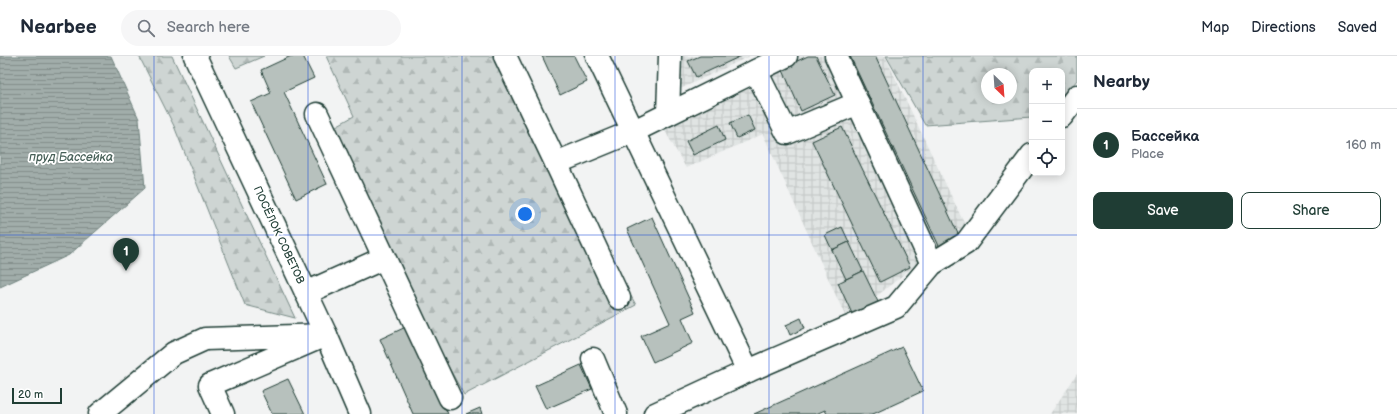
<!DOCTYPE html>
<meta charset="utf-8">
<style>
:root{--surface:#fff;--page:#f6f6f7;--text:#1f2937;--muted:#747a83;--line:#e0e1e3;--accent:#1f3d34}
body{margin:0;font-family:"Balsamiq Sans",sans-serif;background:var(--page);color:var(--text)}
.controls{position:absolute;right:12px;top:12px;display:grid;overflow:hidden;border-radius:8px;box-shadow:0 2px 10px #0003}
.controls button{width:36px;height:36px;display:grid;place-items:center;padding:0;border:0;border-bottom:1px solid var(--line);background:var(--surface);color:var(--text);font:20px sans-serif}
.compass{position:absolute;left:981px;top:12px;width:36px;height:36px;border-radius:50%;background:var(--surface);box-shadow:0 2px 10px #0003;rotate:155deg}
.scale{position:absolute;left:12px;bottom:10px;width:50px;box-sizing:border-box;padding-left:4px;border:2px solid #1f3d34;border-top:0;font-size:11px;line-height:14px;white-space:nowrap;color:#1f3d34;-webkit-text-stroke:3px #fff;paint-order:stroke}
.you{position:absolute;left:525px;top:158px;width:14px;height:14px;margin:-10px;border:3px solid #fff;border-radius:50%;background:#1a73e8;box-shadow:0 0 0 6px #1a73e833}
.badge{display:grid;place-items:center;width:26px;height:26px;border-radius:50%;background:var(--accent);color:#fff;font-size:13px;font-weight:700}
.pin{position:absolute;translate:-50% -33px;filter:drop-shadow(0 1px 2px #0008)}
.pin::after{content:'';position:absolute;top:21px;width:14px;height:12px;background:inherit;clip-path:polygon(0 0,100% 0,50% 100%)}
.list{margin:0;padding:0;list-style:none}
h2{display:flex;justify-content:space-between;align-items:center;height:52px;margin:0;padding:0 16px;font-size:17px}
h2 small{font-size:13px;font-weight:400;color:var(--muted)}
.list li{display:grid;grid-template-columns:26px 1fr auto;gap:12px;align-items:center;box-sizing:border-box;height:72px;padding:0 16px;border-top:1px solid var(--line)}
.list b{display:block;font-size:15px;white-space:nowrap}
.list p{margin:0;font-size:13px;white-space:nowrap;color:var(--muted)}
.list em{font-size:13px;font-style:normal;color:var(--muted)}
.actions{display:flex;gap:8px;padding:12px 16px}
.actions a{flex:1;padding:9px 0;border:1px solid var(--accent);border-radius:8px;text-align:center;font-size:14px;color:var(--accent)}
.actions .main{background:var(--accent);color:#fff}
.icon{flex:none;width:22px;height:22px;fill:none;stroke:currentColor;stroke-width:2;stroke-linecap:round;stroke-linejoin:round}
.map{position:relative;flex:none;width:1077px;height:358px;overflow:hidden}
header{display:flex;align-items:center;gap:24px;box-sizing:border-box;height:56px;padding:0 20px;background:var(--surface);border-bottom:1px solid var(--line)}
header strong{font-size:19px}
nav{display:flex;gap:22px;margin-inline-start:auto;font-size:14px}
.search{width:280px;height:36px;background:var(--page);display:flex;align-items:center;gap:10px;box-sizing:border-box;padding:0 14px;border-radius:22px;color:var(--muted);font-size:15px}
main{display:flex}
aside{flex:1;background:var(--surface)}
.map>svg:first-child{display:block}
</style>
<header>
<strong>Nearbee</strong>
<div class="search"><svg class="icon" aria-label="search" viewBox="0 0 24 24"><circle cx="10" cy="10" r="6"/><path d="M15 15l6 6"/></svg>Search here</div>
<nav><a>Map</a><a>Directions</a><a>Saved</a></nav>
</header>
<main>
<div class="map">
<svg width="1077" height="358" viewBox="0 0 1077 358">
<defs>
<pattern id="industrial-grid" width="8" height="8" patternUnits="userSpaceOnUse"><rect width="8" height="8" fill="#e0e4e3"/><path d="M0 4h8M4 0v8" fill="none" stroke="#c0c4c3"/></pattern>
<pattern id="forest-firs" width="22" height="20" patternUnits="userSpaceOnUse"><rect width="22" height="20" fill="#ced5d3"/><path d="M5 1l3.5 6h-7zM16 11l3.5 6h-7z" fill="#b0b8b6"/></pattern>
<pattern id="water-rules" width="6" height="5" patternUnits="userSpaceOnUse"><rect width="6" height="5" fill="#a1adaa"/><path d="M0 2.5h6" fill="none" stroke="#838e8b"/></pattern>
</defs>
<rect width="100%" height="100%" fill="#f2f3f3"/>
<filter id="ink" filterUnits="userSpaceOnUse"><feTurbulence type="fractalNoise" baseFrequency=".025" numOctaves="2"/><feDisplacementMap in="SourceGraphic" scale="8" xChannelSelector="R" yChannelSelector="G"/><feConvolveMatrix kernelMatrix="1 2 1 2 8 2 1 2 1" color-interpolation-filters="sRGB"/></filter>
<g filter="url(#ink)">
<g fill="url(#industrial-grid)">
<path d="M662 0H750L678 34Z"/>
<path d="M768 0H885L965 169 847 264 763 78 686 112 652 52Z"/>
<path d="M1077 318V358H1050Z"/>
</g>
<g fill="url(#forest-firs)" stroke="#768984" fill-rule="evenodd">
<path d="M139 0H172L295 262 245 249 174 70Z"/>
<path d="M229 0H264L236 12Z"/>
<path d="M326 0H499L556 107 636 249 464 339 320 79 354 60Z"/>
<path d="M886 0H1077V24L1062 43V15H1032V61L925 69ZM987 18H1011V42H987Z"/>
</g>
<path fill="url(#water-rules)" stroke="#6d807b" d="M0 0H111L139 63 145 132 69 199 0 231Z"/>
<g fill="#b7c1bd" stroke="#1f3d34">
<path d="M291 0H303L314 22 284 36 327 128 296 143 251 46 271 37 261 14Z"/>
<path d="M542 0H574L587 26 560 39Z"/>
<path d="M700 0H741L696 21 688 5Z"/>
<path d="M808 0H816L835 39 801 55 782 12Z"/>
<path d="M850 0H875L960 182 940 192Z"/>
<path d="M748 59 755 74 737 82 730 67Z"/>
<path d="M719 69 725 84 693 99 686 85Z"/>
<path d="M842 71 910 211 880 226 812 85Z"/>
<path d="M652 161 695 256 682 262 693 287 653 306 641 280 670 267 627 173Z"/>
<path d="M842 171 849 186 832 194 825 179Z"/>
<path d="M849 186 863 215 846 223 832 194Z"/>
<path d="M863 215 880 250 854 262 838 227Z"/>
<path d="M801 262 805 272 790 279 786 269Z"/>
<path d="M408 270 448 358H413L380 283Z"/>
<path d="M902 291 923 335 873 358H827L825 354 816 358H754Z"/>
<path d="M581 309 592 333 546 353 535 330Z"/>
<path d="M288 323 305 358H272L261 335Z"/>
<path d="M480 352 482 358H466Z"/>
</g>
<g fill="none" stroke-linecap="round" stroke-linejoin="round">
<g stroke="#1f3d34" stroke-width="25">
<g id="minor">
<path d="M195 0 326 279 360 358"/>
<path d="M505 0 556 107 619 242"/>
<path d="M597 0 748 315"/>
<path d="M836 0 932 208"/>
<path d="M756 15 787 77 858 47"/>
<path d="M317 58 450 342"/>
<path d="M668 58 670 0"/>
<path d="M1062 60 1077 40"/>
<path d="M556 107 634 75 786 0"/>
<path d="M306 237 384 202"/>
<path d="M593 303 616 358"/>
<path d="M100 358 174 297 205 283 326 279 210 329 223 358"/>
<path d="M655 358 748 315 896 251 932 208 966 187 1032 99"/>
</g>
</g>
<use href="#minor" stroke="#fff" stroke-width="22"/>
</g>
</g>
<path fill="none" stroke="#1d4ed8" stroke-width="1" stroke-opacity="0.55" d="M154 0V358M308 0V358M462 0V358M615 0V358M769 0V358M923 0V358M0 179H1077"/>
<g text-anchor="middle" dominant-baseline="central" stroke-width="3.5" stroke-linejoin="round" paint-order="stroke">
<g font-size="11" fill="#1f3d34" stroke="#fff">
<text transform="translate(279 179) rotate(65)">ПОСЁЛОК СОВЕТОВ</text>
</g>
<g font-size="12" font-style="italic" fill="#465f57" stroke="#fff">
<text x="71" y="101">пруд Бассейка</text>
</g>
</g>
</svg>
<div class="controls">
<button>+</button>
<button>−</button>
<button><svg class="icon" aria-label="locate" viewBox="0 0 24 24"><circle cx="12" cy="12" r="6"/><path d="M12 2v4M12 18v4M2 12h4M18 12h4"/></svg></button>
</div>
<svg class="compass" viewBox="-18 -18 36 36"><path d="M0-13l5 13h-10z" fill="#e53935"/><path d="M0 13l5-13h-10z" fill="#747a83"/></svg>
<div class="scale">20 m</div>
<div class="you"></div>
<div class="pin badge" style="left:126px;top:215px">1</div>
</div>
<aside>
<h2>Nearby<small></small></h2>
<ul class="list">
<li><span class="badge">1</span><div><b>Бассейка</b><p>Place</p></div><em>160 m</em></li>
</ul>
<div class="actions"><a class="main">Save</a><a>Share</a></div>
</aside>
</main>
